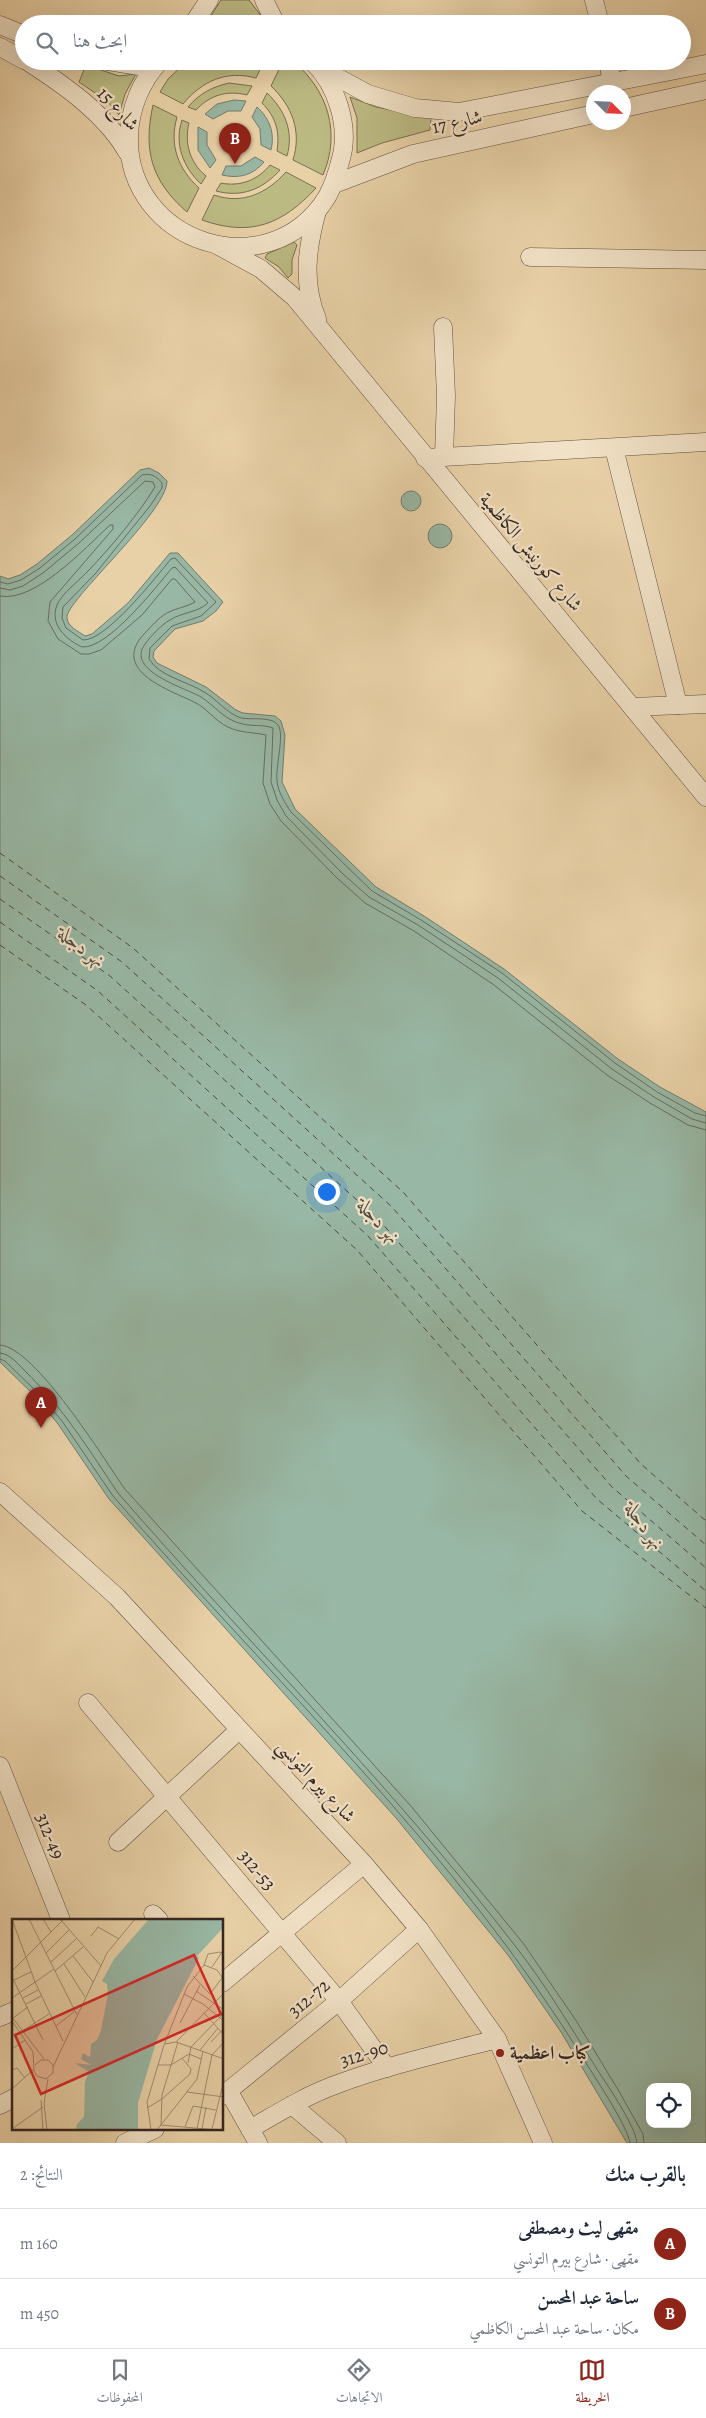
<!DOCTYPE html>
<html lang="ar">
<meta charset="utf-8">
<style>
:root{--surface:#fff;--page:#f2f2f3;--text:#1f2937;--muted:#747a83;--line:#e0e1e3;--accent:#8f2418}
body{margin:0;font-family:Alegreya,Amiri,serif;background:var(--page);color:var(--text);direction:rtl}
.controls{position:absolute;right:15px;bottom:15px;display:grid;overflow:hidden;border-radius:10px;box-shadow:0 5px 20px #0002}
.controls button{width:45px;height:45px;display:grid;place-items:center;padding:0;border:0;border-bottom:1px solid var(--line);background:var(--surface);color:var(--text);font:25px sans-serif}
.compass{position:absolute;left:586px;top:85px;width:45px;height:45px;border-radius:50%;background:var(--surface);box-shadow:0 5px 20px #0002;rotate:114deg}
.you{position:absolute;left:326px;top:1191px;width:18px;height:18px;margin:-12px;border:4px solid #fff;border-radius:50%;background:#1a73e8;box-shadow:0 0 0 8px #1a73e833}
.badge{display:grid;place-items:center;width:32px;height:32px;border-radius:50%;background:var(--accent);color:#fff;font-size:16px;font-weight:700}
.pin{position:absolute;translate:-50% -41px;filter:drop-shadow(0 1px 2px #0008)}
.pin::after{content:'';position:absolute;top:26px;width:18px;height:15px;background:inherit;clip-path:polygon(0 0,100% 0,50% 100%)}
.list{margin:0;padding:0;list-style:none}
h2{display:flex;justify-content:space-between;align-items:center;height:65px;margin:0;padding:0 20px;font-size:21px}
h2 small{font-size:16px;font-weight:400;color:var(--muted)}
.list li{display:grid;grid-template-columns:32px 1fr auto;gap:15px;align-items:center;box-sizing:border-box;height:70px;padding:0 20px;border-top:1px solid var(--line)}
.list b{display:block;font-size:19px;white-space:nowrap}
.list p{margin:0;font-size:16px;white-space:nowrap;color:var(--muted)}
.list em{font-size:16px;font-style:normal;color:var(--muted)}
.icon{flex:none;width:28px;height:28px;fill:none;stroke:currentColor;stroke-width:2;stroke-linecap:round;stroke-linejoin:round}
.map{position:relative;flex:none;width:706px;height:2143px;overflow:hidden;direction:ltr}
.search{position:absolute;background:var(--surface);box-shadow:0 5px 20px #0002;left:15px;right:15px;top:15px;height:55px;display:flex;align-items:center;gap:12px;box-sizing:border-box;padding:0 18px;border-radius:28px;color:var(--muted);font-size:19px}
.sheet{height:205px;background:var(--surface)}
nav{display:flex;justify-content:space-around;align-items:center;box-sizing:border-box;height:70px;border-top:1px solid var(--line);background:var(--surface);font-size:14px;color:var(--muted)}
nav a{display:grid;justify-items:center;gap:2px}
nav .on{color:var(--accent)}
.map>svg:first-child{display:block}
</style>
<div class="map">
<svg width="706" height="2143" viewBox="0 0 706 2143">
<rect width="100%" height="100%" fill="#e9d1a7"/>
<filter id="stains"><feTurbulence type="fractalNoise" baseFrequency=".004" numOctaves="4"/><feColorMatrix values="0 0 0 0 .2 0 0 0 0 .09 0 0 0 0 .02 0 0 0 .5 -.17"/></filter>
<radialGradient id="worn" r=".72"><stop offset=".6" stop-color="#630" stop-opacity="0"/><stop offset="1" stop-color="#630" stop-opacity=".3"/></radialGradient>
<g fill="#bcba83" stroke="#787052">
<path d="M221 0H249L262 17 226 16 209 19Z"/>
<path d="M187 61H264L256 78C226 70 202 81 183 104L160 92 168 79Z"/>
<path d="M283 61H293C328 90 341 133 323 175L293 160C302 131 292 106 271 86Z"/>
<path d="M86 65 119 76 136 74 125 94 119 115 107 101 79 82Z"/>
<path d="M229 83 252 86 247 95C227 90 210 95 196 110L188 107C200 93 212 87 229 83Z"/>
<path d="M267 93C285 110 294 132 287 156L277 151C280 132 276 117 262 103Z"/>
<path d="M350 97 376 107 431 118 430 130 382 143 357 153V118Z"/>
<path d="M153 105 177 117C169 145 178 169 199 188L187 212C151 181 143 150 153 105Z"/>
<path d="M182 120 189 123C184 143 190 163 206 176L201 184C183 167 174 144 182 120Z"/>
<path d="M270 165 280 170C263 189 242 198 216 191L221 183C240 187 258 180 270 165Z"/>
<path d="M286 172 316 188C282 225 250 237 202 220L214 195C243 205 267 193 286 172Z"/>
<path d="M294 242 297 245 292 260V274L288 278 279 267 265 258 267 254Z"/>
</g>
<g fill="#98b7a4" stroke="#707d70" fill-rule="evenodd">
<path d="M234 100 246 101 241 111H228L213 119 205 114 217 104Z"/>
<path d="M257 107C270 119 275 133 271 150L261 145 260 129 252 117Z"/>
<path d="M198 127 207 132V145L216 160 210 168 198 150Z"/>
<path d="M255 157 264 162C253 175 239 179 222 175L226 166H241Z"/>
<path d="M149 468 159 473 167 481C167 513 64 602 67 618 68 627 78 631 85 636L92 634 128 603 170 553H178L223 602 216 611 203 621 175 629 154 651 153 657 157 663 165 667 206 687 236 710 243 713 275 716 281 721 285 735 282 782 295 809 376 887 424 916 504 969 618 1059 660 1087 706 1112V2143H627L561 2032 508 1955 396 1818 109 1499 58 1424 36 1397 0 1362V576L8 579 20 575 37 564 72 535 140 470ZM650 2087H687V2124H650Z"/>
<circle cx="411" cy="501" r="10"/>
<circle cx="440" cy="536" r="12"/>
</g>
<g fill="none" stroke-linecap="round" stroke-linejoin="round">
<g stroke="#666e62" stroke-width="1">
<path d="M0 582 8 584 21 580 40 568 75 539 142 475C151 473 156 476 162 483V488L150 506 95 574 63 607 62 618 66 628 83 640C106 641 156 577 171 559L175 558 216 602 201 616 172 626 150 648 149 659C160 677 187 681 204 692 217 699 226 713 241 718 251 720 272 716 278 725 285 734 275 768 277 781 278 792 285 803 291 812L372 891 421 920 502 973 615 1063 657 1092 695 1113 706 1116"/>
<path d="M0 588 10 590 23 586 43 573 79 543 145 481 153 482 155 487C137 516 112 546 88 571 79 581 62 593 57 605 49 625 67 640 82 647 108 649 156 587 172 568L175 567 208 603C197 613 182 612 170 620 161 625 151 636 145 644 125 671 186 688 201 697 215 706 224 719 239 723 250 727 263 724 273 728L271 782 277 800 286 816 342 873 369 897 418 925 498 978 612 1069 654 1097 692 1119 706 1123"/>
<path d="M0 596C35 603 86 547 110 525H113V529L50 602 48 621 58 639 81 654H89L101 650 142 615 172 579H175L195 602C187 607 176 608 167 613 158 618 151 627 144 634 110 671 170 690 194 702 207 708 215 721 228 727 240 733 253 732 266 735L263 783 270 804 281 821 337 878 365 903 414 931 494 985 607 1075 650 1103 688 1125 706 1130"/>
<path d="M0 1345C35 1347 104 1459 124 1488L410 1805 523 1943 577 2022 620 2093 643 2134 644 2143"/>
<path d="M0 1353C10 1354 17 1363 24 1370 65 1410 87 1447 118 1493 250 1645 393 1787 516 1947 545 1984 570 2026 595 2066 605 2082 636 2126 637 2143"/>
<path d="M0 1359 5 1361 39 1394 62 1421 113 1496C274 1682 457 1852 586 2063 596 2079 628 2127 630 2143"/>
</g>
<g stroke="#4e4a42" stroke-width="1" stroke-dasharray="6 5" stroke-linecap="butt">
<path d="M0 853 133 948 403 1192 641 1464 706 1521"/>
<path d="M0 876 122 962 392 1207 626 1476 706 1545"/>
<path d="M0 899 110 976 380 1221 612 1487 706 1568"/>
<path d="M0 922 98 991 368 1236 597 1499 706 1591"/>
<path d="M0 945 86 1005 357 1250 582 1511 706 1608"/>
</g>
<g stroke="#625142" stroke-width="19">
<g id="minor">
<path d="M264 0 276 24"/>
<path d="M594 0 600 24"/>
<path d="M193 24 209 0"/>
<path d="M0 25 24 35"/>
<path d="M0 47 24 60"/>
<path d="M27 61C64 85 106 114 128 153"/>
<path d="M108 61 139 66 158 63"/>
<path d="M160 61C141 81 130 108 129 136 126 243 269 290 327 197 333 186 337 174 340 162 351 128 337 85 312 61"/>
<path d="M608 61 612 83"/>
<path d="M320 68 368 94 415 108 459 112 706 64"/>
<path d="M624 108 706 90"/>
<path d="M334 184 413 154 594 114"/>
<path d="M217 245 261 269 295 298 706 797"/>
<path d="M530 257 706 260"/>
<path d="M317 319C302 282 307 248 317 211"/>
<path d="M443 327 446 396 444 457"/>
<path d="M614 448 678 705"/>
<path d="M425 458 706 442"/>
<path d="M632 707 706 704"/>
<path d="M0 1492 117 1597 364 1864 419 1929 497 2039 543 2143"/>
<path d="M88 1703 339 2001 387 2068"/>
<path d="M0 1766 61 1920"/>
<path d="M118 1842 239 1730"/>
<path d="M153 1914 159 1920"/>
<path d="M222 1983 364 1864"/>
<path d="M0 2017 14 2011"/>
<path d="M229 2092 258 2143"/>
<path d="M222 2096 339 2001 419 1929"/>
<path d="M0 2105 14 2098"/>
<path d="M292 2105 337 2143"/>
<path d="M250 2129C278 2113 305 2096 335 2085 388 2065 443 2053 497 2039"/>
<path d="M125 2143 155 2129"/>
</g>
</g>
<use href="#minor" stroke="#f1e1c6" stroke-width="18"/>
</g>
<circle fill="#8f2418" stroke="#f1e1c6" stroke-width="2" cx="500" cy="2053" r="5"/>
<g text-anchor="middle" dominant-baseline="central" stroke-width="4.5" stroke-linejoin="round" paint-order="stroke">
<g font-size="19" fill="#352621" stroke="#f1e1c6">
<text transform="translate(118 109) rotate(47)">شارع 15</text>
<text transform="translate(457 122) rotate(-13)">شارع 17</text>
<text transform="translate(531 552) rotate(50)">شارع كورنيش الكاظمية</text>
<text transform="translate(316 1781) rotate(47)">شارع بيرم التونسي</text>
<text transform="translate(50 1836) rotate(68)">312-49</text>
<text transform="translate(257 1870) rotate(50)">312-53</text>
<text transform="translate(309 1998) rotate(-40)">312-72</text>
<text transform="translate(364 2054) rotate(-17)">312-90</text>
</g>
<g font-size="19" font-weight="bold" fill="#352621" stroke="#f1e1c6" text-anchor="start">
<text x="510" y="2053">كباب اعظمية</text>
</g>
<g font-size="20" font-style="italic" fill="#4e4a42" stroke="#f1e1c6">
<text transform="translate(82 947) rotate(37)">نهر دجلة</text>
<text transform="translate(379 1221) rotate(47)">نهر دجلة</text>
<text transform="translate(645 1526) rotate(54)">نهر دجلة</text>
</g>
</g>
<g transform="translate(12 1919)">
<rect width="211" height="211" fill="#e9d1a7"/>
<path d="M137 0H211V9L185 37 187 39 145 120 126 184V211H64L65 205 72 198 73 163 77 153 63 144 79 146 69 140 71 134 78 138 79 125 85 121 89 111 96 75 95 65 90 62 102 40Z" fill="#98b7a4"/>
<path fill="none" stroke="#98b7a4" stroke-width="2.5" d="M95 211 97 159 103 129 132 54 130 35M97 211 96 192 105 129 133 54 129 29M99 211 97 192 107 130 135 55 128 25M100 211 102 160 108 130 136 55 134 38M102 211 101 193 110 130 138 56 136 39 124 20"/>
<path fill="none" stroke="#a18d71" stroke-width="1" d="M0 0 23 63 51 122M17 0 65 96M31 0 39 13M48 0 89 47M79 17 86 8 107 20M34 34 57 11M61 37 81 63M39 43 64 20M52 45 73 78M192 46 196 35 208 33 212 36M192 46 205 51 212 61M200 48 212 30M0 52 52 0M43 52 71 28M181 57 198 75M0 58 31 121M2 61 19 53M184 72 212 91M172 75 191 85 212 102M198 75 210 59M0 79 42 50M11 79 26 71M14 85 29 77M192 94 212 116M0 98 32 140M1 99 16 88M0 102 21 133 22 152 25 157 34 160 41 154V146L36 141H29L23 146M168 104 188 66M44 107 63 92M10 112 37 95M164 123 212 140M166 123 150 176 149 206 205 211M199 123 212 109M153 125 164 123 212 74M0 130 13 121M188 131 206 109M176 144 179 128 212 94M146 146H159L177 135 189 140M41 148 95 34 123 0M0 151 5 149 13 159M0 170 22 150M175 173 212 178M29 181 31 211M135 189 150 180 178 155 179 150 170 139M173 208 181 187 204 191M0 210 31 188M185 210 200 136 212 123M190 210 194 188M200 210 212 161M35 211 32 185 36 160M139 211 135 183 152 126 175 68 192 46M145 211 185 160 191 132"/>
<path fill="#d62828" fill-opacity="0.15" stroke="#d62828" stroke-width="2.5" d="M182 36 209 95 29 175 3 116Z"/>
<rect width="211" height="211" fill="none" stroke="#352621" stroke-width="2.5"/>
</g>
<rect width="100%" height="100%" filter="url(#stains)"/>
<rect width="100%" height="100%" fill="url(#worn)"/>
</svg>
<div class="controls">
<button><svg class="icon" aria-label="locate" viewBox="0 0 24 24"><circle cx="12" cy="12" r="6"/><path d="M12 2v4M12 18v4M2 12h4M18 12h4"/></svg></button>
</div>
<svg class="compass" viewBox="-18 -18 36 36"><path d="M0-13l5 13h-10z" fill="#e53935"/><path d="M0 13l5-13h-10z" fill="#747a83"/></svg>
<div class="you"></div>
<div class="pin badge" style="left:41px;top:1428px">A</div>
<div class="pin badge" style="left:235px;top:164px">B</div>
<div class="search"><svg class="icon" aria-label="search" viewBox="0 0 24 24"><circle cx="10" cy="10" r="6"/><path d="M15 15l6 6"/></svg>ابحث هنا</div>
</div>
<section class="sheet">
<h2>بالقرب منك<small>النتائج: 2</small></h2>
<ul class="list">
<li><span class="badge">A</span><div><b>مقهى ليث ومصطفى</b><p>مقهى · شارع بيرم التونسي</p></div><em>160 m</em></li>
<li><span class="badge">B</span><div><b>ساحة عبد المحسن</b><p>مكان · ساحة عبد المحسن الكاظمي</p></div><em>450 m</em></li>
</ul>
</section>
<nav>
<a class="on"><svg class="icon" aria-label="map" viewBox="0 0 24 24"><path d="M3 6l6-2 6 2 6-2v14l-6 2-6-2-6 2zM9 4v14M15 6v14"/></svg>الخريطة</a>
<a><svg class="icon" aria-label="directions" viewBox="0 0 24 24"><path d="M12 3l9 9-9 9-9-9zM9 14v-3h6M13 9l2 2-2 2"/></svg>الاتجاهات</a>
<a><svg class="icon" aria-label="saved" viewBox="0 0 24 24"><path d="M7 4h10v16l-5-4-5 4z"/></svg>المحفوظات</a>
</nav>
